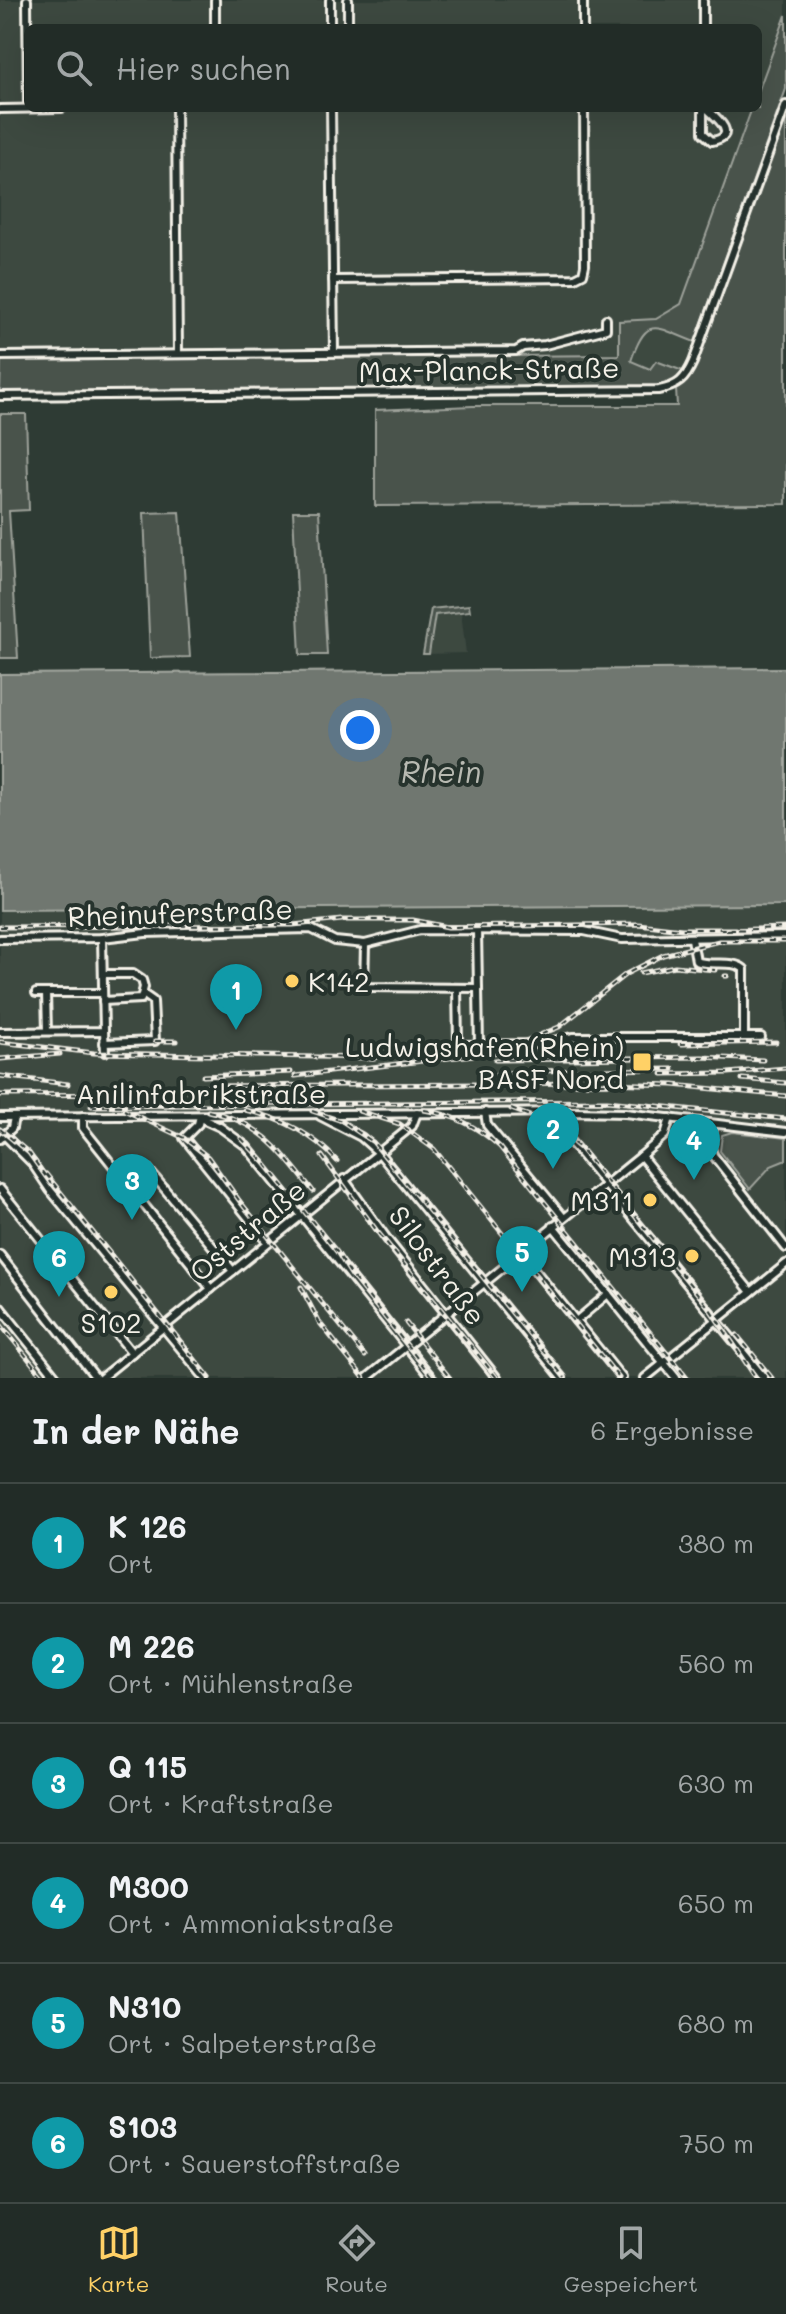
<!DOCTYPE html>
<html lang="de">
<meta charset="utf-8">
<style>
:root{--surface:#222c27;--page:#2a342f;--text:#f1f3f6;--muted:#a2a7a7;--line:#3f4844;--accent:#ffd166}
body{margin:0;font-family:Mali,sans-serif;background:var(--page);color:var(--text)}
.you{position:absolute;left:360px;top:730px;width:28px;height:28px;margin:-20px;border:6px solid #fff;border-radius:50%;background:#1a73e8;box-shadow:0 0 0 12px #1a73e833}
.badge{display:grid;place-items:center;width:52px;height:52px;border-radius:50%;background:var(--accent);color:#fff;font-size:26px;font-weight:700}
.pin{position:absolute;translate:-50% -66px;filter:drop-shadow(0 2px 4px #0008)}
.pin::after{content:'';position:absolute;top:42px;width:28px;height:24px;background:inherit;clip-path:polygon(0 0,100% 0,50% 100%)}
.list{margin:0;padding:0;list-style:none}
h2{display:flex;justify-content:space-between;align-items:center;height:104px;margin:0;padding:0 32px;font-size:34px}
h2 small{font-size:26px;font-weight:400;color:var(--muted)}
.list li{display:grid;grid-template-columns:52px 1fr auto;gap:24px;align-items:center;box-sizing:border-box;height:120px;padding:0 32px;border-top:2px solid var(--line)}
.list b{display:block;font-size:30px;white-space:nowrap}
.list p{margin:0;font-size:26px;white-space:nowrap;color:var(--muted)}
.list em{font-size:26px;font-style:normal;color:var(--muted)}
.icon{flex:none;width:44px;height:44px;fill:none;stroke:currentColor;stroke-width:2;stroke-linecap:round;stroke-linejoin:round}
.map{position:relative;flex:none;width:786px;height:1378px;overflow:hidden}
.search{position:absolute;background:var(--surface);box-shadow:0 8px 32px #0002;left:24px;right:24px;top:24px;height:88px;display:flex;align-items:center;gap:20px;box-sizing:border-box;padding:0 28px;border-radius:12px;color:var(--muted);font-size:30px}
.sheet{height:824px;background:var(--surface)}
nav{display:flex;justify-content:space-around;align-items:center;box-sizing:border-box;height:112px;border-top:2px solid var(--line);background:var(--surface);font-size:22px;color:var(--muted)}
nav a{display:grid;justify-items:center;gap:4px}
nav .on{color:var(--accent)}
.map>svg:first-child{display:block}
</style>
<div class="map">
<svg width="786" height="1378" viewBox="0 0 786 1378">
<rect width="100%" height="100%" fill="#2e3b34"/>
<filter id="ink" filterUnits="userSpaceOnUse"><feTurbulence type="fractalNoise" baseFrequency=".0125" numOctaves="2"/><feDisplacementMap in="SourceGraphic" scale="16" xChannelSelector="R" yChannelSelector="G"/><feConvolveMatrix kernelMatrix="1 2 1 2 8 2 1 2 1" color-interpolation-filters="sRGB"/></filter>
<g filter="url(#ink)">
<g fill="#3c4841">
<path d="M0 0H786V15L758 92V28H28V108H752L680 304 656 319 620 321V355L2 360 0 363Z"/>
<path d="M656 327 695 342 683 371 656 361 650 369 631 362 643 333Z"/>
<path d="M461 612 466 653 429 654 435 615Z"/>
<path d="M715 903 786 905V1378H0V910Z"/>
</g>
<g fill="#48524c" stroke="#9ea29a" stroke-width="2">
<path d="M786 15V89L695 342C655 327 647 314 631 361L650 369 656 361 683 371 673 382 657 386 0 392 1 360 619 355V321L656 319 681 304 752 108H758V92Z"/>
<path d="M786 119V504L375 506V410L473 406H677L676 389 691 376 695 366Z"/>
<path d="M0 414H26L29 510 9 511 18 658H0Z"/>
<path d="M293 511H319L327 655H300Z"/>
<path d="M180 512 190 657 150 658 144 513Z"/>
<path d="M469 605 470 611 435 615 429 654H423L431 609Z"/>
<path d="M732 1132 786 1138V1160L771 1166 750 1189 720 1151 722 1135Z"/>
</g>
<path fill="#6f7770" stroke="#a4a8a0" stroke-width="2" d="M786 668V905L0 910V674Z"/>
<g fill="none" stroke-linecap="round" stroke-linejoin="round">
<g stroke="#f4f1e8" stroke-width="12">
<g id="minor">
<path d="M27 0 28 108"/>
<path d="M215 0V28"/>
<path d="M330 0V28"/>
<path d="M348 0V28"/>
<path d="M583 0V28"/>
<path d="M703 0V28"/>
<path d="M176 108 178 354"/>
<path d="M331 108 334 352"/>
<path d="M703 108V133L712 141C740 136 716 117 706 108"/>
<path d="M0 109 62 108"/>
<path d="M333 280 575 278 583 274 585 265 584 108"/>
<path d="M0 356 516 351 523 347 545 345 606 329V319"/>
<path d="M0 396 659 390C678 386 685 380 693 362L786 105"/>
<path d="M477 931 479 1045"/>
<path d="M0 939 102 938 145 933 311 929 335 941 365 944 420 930 584 931 622 939 786 936"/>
<path d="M692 939 696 961C711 967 732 959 744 969V1037"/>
<path d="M365 944 364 987 478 988"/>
<path d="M103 974H133L142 980 144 987 141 999 103 1001"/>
<path d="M457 988 458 1042 463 1045 538 1044 574 1037H761"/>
<path d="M36 993H103"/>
<path d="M46 993 47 1031"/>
<path d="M104 1031 105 1052"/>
<path d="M0 1032 104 1031 102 938"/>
<path d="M104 1043 155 1041 153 1001 143 994"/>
<path d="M485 1112 487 1125 564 1218"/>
<path d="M558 1112 560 1126 565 1135 764 1378"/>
<path d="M83 1116V1128L211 1289"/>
<path d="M200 1116 198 1124 184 1138 268 1242"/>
<path d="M320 1116 361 1137 379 1153 562 1378"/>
<path d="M0 1117 572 1112 625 1113 786 1132"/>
<path d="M200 1118 220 1127 246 1146 432 1378"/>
<path d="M713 1125 711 1148 713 1155 786 1248"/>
<path d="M5 1136 32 1163 50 1190 205 1378"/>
<path d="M0 1139 12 1128 14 1117"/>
<path d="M641 1156 751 1292"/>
<path d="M148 1169 233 1271"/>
<path d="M344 1179 387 1239 497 1378"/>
<path d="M0 1189 132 1353"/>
<path d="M553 1226 676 1378"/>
<path d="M521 1253 622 1378"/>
<path d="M0 1255 96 1378"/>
<path d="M0 1307 57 1378"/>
<path d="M576 1321 608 1294"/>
<path d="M101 1378 412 1126 417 1113"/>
<path d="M367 1378 641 1156 665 1135 670 1118"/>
<path d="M645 1378 786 1264"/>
</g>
</g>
<use href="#minor" stroke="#26332d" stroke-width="6"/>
<g stroke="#f4f1e8" stroke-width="5">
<g id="rail">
<path d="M0 927 293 925 342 920H413L448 927 638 924 682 929H735"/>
<path d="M726 930 786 928"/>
<path d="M641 973 675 966 715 970"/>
<path d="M725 976H727"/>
<path d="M155 1041H177"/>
<path d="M0 1042 94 1053 375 1058"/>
<path d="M680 1044 776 1042"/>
<path d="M0 1059 60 1054"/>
<path d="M495 1060 702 1057 763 1060"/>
<path d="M497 1074 528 1071 673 1069"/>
<path d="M662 1074 728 1073 786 1068"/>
<path d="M0 1076 68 1084"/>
<path d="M203 1076 291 1072"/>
<path d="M295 1076 499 1052 559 1027 626 974 663 955 719 941H786"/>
<path d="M742 1079 786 1083"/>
<path d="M0 1095 144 1094 211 1086 608 1083 673 1085 786 1096"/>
<path d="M91 1106 607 1101 786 1119"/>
<path d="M511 1109 549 1123 580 1148 710 1309 756 1378"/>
<path d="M124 1110 184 1138 208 1157 241 1203 365 1356"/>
<path d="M245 1110C281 1118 313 1134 337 1161"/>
<path d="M424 1110C454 1115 477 1126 500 1147L687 1378"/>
<path d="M208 1111C261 1122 281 1151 313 1191"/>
<path d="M312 1111 342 1121 373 1142 565 1378"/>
<path d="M359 1111 400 1124 434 1149 619 1378"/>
<path d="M0 1129 29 1153 51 1184"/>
<path d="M241 1138 264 1162 337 1252 352 1276 433 1378"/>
<path d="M322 1156 377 1231 497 1378"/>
<path d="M46 1174 210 1378"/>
<path d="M301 1287 319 1322 364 1378"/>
<path d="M406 1323 450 1378"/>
<path d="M0 1324 44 1378"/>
<path d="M737 1335 772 1378"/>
</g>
</g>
<use href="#rail" stroke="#26332d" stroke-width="2" stroke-dasharray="6" stroke-linecap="butt"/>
</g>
</g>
<g fill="#ffd166" stroke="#26332d" stroke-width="3">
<circle cx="292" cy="981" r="8"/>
<rect x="632" y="1052" width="20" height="20" rx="4"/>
<circle cx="650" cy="1200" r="8"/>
<circle cx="692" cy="1256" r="8"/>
<circle cx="111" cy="1292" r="8"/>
</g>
<g text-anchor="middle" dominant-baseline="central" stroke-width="8" stroke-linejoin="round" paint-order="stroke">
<g font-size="28" fill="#f4f1e8" stroke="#26332d">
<text transform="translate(489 369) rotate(-1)">Max-Planck-Straße</text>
<text transform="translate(180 912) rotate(-2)">Rheinuferstraße</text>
<text x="201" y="1093">Anilinfabrikstraße</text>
<text transform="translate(247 1230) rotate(-40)">Oststraße</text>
<text transform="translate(438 1265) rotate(53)">Silostraße</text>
</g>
<g font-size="28" fill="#f4f1e8" stroke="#26332d" text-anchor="end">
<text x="308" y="981" text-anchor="start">K142</text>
<text x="624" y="1046">Ludwigshafen(Rhein)<tspan x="624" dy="32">BASF Nord</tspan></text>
<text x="634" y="1200">M311</text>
<text x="676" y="1256">M313</text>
<text x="111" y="1322" text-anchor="middle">S102</text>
</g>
<g font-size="30" font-style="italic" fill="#b8bab2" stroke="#26332d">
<text x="441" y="771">Rhein</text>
</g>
</g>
</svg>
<div class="you"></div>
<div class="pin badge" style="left:236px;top:1030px;background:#0f9aa8">1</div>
<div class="pin badge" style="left:553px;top:1169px;background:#0f9aa8">2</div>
<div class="pin badge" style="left:132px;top:1220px;background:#0f9aa8">3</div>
<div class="pin badge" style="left:694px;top:1180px;background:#0f9aa8">4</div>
<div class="pin badge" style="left:522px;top:1292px;background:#0f9aa8">5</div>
<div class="pin badge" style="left:59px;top:1297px;background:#0f9aa8">6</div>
<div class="search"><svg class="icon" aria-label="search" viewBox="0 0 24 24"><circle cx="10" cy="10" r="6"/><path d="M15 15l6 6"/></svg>Hier suchen</div>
</div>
<section class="sheet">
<h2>In der Nähe<small>6 Ergebnisse</small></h2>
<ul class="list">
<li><span class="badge" style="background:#0f9aa8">1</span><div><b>K 126</b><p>Ort</p></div><em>380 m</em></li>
<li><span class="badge" style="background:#0f9aa8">2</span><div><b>M 226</b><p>Ort · Mühlenstraße</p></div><em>560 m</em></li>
<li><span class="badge" style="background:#0f9aa8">3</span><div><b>Q 115</b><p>Ort · Kraftstraße</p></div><em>630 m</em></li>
<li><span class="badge" style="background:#0f9aa8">4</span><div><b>M300</b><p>Ort · Ammoniakstraße</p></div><em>650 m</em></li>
<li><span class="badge" style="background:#0f9aa8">5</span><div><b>N310</b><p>Ort · Salpeterstraße</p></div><em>680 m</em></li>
<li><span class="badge" style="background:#0f9aa8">6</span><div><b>S103</b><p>Ort · Sauerstoffstraße</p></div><em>750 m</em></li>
</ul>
</section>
<nav>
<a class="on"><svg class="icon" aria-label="map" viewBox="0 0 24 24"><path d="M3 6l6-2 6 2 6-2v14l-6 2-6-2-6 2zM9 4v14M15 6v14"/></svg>Karte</a>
<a><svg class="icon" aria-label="directions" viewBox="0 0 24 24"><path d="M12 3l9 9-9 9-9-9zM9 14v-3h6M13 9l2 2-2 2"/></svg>Route</a>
<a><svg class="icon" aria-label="saved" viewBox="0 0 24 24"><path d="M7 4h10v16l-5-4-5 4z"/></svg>Gespeichert</a>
</nav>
